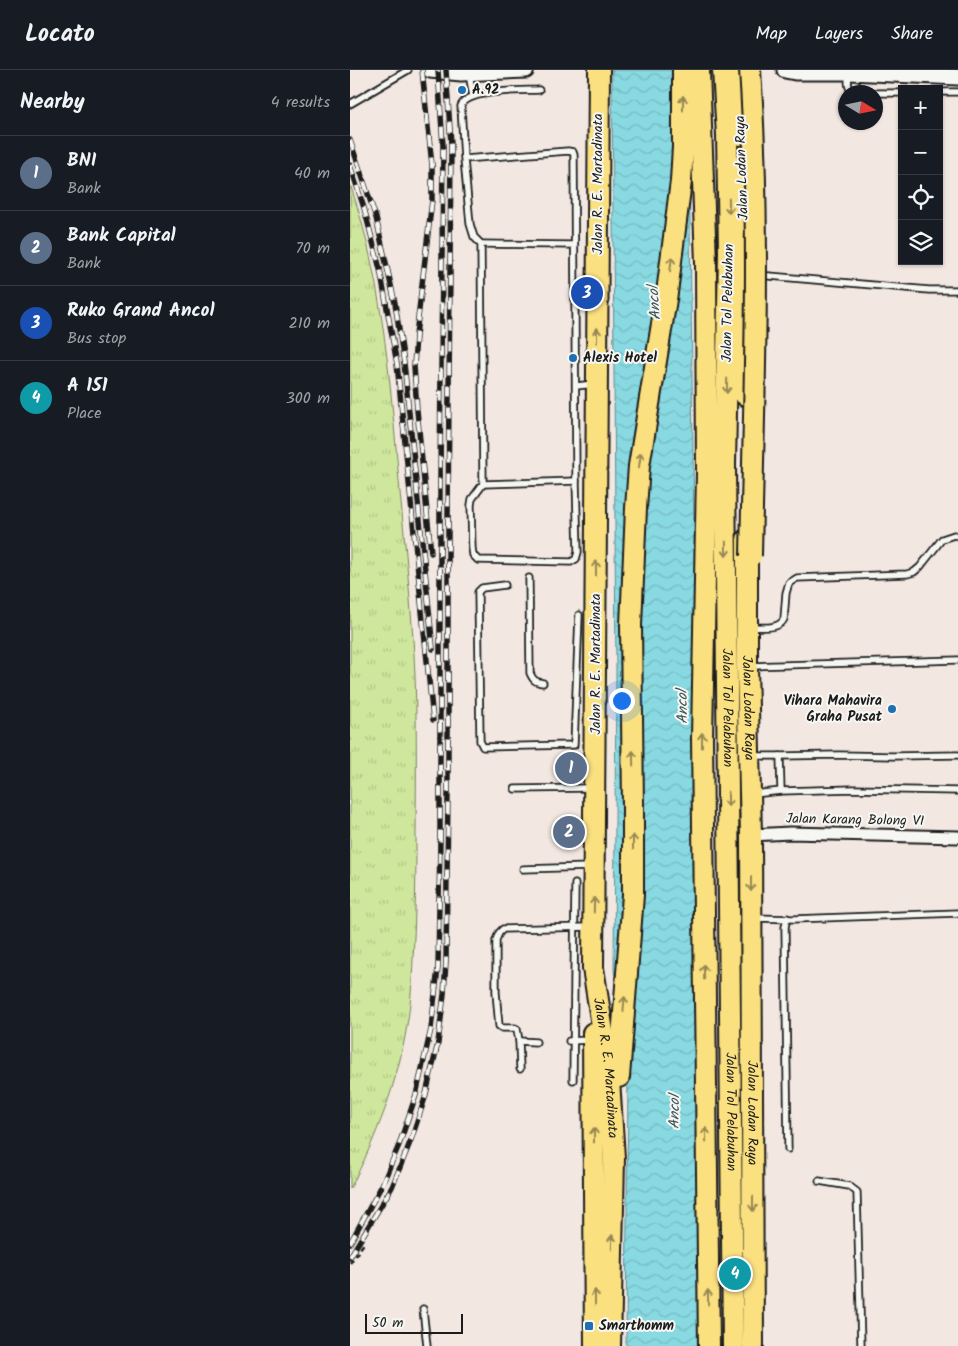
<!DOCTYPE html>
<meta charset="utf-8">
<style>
:root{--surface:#171b24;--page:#242831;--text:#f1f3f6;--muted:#9ea1a6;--line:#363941;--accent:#2563eb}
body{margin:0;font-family:Kalam,sans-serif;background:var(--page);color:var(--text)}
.controls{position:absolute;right:15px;top:15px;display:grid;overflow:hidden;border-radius:0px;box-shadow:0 1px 4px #0004}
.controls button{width:45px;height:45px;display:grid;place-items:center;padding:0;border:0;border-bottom:1px solid var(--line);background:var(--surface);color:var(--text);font:25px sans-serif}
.compass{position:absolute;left:488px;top:15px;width:45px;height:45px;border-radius:50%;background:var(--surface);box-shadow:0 1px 4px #0004;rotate:100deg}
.scale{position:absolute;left:15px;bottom:12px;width:98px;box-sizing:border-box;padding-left:5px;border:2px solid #1c1c1c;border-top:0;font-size:14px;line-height:18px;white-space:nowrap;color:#1c1c1c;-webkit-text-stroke:4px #f6f6f2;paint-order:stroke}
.you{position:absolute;left:271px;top:630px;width:18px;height:18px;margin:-12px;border:4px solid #fff;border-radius:50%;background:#1a73e8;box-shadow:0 0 0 8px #1a73e833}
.badge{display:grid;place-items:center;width:32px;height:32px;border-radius:50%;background:var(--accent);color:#fff;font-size:16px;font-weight:700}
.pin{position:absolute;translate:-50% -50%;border:2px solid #fff;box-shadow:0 1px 5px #0006}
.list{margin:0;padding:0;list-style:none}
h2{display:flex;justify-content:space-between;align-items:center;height:65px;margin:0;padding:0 20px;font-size:21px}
h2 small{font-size:16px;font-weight:400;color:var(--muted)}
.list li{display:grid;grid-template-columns:32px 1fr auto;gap:15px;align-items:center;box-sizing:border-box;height:75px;padding:0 20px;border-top:1px solid var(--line)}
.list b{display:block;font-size:19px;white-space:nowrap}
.list p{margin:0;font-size:16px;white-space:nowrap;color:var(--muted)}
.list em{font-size:16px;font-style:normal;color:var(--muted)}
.icon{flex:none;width:28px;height:28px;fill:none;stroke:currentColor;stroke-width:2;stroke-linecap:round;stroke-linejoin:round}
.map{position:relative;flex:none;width:608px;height:1276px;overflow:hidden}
header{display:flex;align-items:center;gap:30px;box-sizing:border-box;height:70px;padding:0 25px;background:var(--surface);border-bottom:1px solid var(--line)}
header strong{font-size:24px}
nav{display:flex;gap:28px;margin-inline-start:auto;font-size:18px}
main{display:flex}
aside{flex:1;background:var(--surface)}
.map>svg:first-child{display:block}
</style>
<header>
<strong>Locato</strong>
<nav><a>Map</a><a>Layers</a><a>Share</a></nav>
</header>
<main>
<aside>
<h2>Nearby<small>4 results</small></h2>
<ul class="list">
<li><span class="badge" style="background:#5c6f8a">1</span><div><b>BNI</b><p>Bank</p></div><em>40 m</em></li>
<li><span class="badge" style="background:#5c6f8a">2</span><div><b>Bank Capital</b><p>Bank</p></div><em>70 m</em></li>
<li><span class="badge" style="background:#1a4fb4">3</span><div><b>Ruko Grand Ancol</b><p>Bus stop</p></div><em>210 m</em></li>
<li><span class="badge" style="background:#0f9aa8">4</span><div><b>A 151</b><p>Place</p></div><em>300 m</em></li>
</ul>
</aside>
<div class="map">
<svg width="608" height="1276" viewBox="0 0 608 1276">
<defs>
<pattern id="grass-tufts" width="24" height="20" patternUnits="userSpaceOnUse" patternTransform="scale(1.25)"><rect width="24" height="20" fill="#cfe79c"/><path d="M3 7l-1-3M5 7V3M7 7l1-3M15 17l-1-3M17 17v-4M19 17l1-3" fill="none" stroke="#b1c686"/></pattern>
<pattern id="water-waves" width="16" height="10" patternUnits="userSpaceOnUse" patternTransform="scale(1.25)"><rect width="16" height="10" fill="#88d9e1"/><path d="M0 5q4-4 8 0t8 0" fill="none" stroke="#75bac0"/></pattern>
</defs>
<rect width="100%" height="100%" fill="#f2e7e1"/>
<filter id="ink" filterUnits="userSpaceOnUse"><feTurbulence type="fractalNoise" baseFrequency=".02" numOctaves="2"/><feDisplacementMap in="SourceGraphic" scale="10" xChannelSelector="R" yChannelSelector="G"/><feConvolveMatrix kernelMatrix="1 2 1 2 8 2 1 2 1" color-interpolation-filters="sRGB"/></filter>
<g filter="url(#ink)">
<path fill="url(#grass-tufts)" stroke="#76825c" d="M0 114C35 216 41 326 51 433 55 473 59 514 62 555 68 629 66 702 66 776 66 814 65 851 63 889 62 911 61 933 57 955 48 1012 26 1068 0 1119Z"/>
<path fill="url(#water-waves)" stroke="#5d8d92" d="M262 0H338L346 611 350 1276H276L278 1001 264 901 266 603Z"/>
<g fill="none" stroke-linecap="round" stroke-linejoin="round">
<g stroke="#1c1c1c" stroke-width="9">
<g id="lane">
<path d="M499 3C498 10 497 17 502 22"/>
<path d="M119 4 123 26"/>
<path d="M589 22H608"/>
<path d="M526 23H552"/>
<path d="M0 34 58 0"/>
<path d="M114 89 218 81 223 82 224 85 226 411 228 482 226 489 221 492 128 490 123 485 122 478 121 435 122 429 133 414 131 174 124 167 120 154 114 89 111 36C118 19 172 21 189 20"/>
<path d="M131 174 223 175"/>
<path d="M408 205 579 220H608"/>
<path d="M226 316 245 314"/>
<path d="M133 414 226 411"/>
<path d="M179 508 180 603C183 610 185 612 193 613"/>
<path d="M155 515 132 518 128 522 130 671 133 677 224 675 229 545"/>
<path d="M401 557C411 557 429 560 434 549L436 523 439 513 447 508 557 504 564 502 570 497 592 469 604 465 608 466"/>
<path d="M399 596 608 590"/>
<path d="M404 686H430L431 721 503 719 608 721"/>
<path d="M430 686 489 685 543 686 608 685"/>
<path d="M165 719 240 718"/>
<path d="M403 724 431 721"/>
<path d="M173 799 240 797"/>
<path d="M405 848 444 849 608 843"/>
<path d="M437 848 435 857 438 1079"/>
<path d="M169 971 186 972"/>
<path d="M219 971 239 970"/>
<path d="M170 999 169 971 167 959 165 958H152L149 956 146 922V870L149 863 153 859 239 857"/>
<path d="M223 1010 225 814"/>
<path d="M469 1111 499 1116 507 1122 511 1276"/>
<path d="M73 1239 77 1276"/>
</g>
</g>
<g stroke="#1c1c1c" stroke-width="15">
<path id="street" d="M401 765 440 763 608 767"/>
</g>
<g stroke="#1c1c1c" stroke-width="19">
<g id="secondary">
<path d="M80 0 111 3 176 0"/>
<path d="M435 0 445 2H499L608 7"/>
</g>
</g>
<g stroke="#1c1c1c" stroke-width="24">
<g id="highway">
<path id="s1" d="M249 0 243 898 258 994 264 1088 260 1276"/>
<path d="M349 0 356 193 357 403 352 668 359 1276"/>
<path id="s2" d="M373 0 377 65 379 182 375 394 383 1276"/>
<path d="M388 0 390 65"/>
<path d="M392 99 395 190V325"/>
<path id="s3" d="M397 469V596L401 765 403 1276"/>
<path d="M243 963 245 1276"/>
<path d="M269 1007 283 825V736L281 555 286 438 289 396 317 223 331 111 333 77V0"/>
</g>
</g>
<path stroke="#1c1c1c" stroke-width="2.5" stroke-dasharray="5 4" stroke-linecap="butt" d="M0 1193 15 1172"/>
<use href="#lane" stroke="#f6f6f2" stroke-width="5.5"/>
<use href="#street" stroke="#f6f6f2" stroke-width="11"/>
<use href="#secondary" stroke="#f6f6f2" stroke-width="15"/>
<use href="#highway" stroke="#fbe080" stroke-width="20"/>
<g stroke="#1c1c1c" stroke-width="5.5">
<g id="rail">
<path d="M72 0 82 95V130L66 265 64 296 67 340 81 483"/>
<path d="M0 70 26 148 45 233 54 293 83 579"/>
<path d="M0 95 14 138 30 199 47 294 83 650"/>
<path d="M0 1173 32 1115 49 1075 66 1025 81 959 88 898 90 769V409L93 76 88 0"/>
<path d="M0 1187 42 1117 61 1070 75 1028 88 973 94 924 96 891 98 723V450L101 74 96 0"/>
</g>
</g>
<use href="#rail" stroke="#f6f6f2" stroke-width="4" stroke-dasharray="11" stroke-linecap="butt"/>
<g stroke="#1c1c1c" stroke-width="24" stroke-linecap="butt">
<path id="highway-bridge" d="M400 0C411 162 404 324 401 486"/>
</g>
<use href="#highway-bridge" stroke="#fbe080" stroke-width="20"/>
</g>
<defs><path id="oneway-shaft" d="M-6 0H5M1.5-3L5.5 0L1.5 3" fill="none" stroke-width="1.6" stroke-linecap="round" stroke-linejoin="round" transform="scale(1.25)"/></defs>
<g stroke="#978853">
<use href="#oneway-shaft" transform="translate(333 33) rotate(-90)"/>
<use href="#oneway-shaft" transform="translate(379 136) rotate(89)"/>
<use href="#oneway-shaft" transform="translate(321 194) rotate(-83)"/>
<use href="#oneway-shaft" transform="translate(247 265) rotate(-90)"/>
<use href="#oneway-shaft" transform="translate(377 316) rotate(91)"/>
<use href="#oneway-shaft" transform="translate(290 390) rotate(-82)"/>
<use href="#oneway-shaft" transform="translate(376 479) rotate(89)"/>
<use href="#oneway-shaft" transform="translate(246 498) rotate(-90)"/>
<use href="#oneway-shaft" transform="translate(352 670) rotate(-90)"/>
<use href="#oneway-shaft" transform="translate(283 688) rotate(-91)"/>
<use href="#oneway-shaft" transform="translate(378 729) rotate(89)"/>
<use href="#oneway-shaft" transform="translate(283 772) rotate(-90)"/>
<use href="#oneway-shaft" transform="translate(401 814) rotate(90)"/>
<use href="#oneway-shaft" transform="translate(244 835) rotate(-89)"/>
<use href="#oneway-shaft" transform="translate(354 902) rotate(-91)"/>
<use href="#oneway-shaft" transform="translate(274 934) rotate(-85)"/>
<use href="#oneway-shaft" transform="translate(244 1065) rotate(-90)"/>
<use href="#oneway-shaft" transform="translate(356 1065) rotate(-91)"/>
<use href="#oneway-shaft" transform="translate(403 1134) rotate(90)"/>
<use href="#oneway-shaft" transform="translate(262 1172) rotate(-89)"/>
<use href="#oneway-shaft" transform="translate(245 1227) rotate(-90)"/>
<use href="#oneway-shaft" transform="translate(358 1227) rotate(-91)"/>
</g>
</g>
<g fill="#1f6fb2" stroke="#f6f6f2" stroke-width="2">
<circle cx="112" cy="20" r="5"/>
<circle cx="223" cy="288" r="5"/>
<circle cx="542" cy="639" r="5"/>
<rect x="234" y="1251" width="10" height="10" rx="2.5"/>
</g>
<g text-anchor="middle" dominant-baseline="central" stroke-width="4" stroke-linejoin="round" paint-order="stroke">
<g font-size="14" font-weight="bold" fill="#1c1c1c" stroke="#f6f6f2" text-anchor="start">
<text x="122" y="20">A.92</text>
<text x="233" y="288">Alexis Hotel</text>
<text x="532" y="631" text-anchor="end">Vihara Mahavira<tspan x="532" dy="16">Graha Pusat</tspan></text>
<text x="249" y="1256">Smarthomm</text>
</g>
<g font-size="14" fill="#1c1c1c" stroke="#f6f6f2">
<text transform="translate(392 98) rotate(-92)">Jalan Lodan Raya</text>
<text transform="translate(248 114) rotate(-90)">Jalan R. E. Martadinata</text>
<text transform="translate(378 233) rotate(-89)">Jalan Tol Pelabuhan</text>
<text transform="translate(246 594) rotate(-90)">Jalan R. E. Martadinata</text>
<text stroke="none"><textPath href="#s2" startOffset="638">Jalan Tol Pelabuhan</textPath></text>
<text stroke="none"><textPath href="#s3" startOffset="169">Jalan Lodan Raya</textPath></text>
<text transform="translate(505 750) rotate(1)">Jalan Karang Bolong VI</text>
<text stroke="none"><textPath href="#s1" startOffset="999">Jalan R. E. Martadinata</textPath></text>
<text stroke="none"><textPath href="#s2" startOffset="1042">Jalan Tol Pelabuhan</textPath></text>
<text stroke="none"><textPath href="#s3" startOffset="574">Jalan Lodan Raya</textPath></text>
</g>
<g font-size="15" font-style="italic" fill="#3c5557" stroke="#f6f6f2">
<text transform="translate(305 233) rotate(-94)">Ancol</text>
<text transform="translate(333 637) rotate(-91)">Ancol</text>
<text transform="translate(325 1042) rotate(-89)">Ancol</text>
</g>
</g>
</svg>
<div class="controls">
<button>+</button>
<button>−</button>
<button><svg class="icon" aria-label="locate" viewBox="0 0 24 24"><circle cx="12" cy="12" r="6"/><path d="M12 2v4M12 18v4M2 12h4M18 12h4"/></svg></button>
<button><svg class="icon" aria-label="layers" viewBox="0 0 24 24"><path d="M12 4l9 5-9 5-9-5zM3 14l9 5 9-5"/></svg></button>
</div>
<svg class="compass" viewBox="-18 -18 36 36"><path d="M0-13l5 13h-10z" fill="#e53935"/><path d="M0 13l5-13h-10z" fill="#9ea1a6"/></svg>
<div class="scale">50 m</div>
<div class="you"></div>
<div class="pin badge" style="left:221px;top:698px;background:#5c6f8a">1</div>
<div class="pin badge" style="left:219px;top:762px;background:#5c6f8a">2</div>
<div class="pin badge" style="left:237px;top:223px;background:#1a4fb4">3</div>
<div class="pin badge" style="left:385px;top:1204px;background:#0f9aa8">4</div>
</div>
</main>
